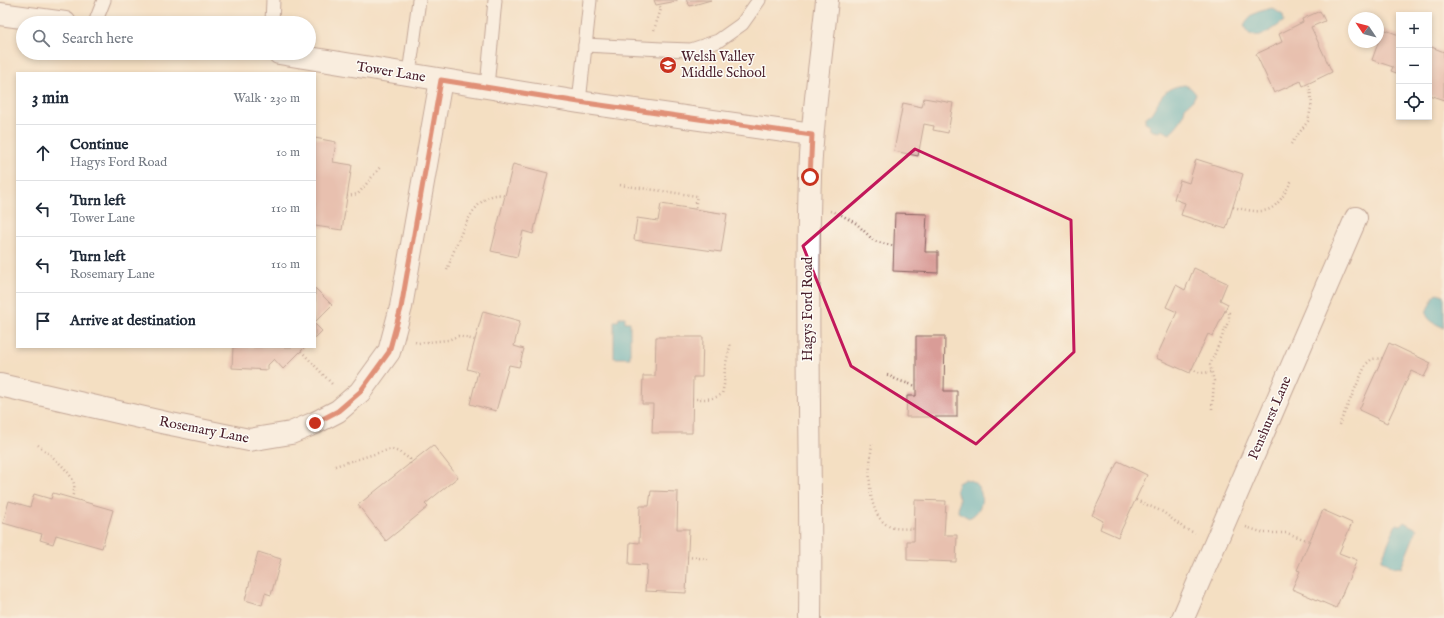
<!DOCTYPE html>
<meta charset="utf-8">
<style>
:root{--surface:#fff;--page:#f6f6f7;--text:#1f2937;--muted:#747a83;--line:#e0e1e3}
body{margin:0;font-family:"IM FELL English",serif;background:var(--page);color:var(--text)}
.controls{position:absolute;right:12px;top:12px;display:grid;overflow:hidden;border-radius:0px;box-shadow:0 2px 6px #0003}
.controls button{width:36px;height:36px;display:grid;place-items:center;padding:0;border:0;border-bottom:1px solid var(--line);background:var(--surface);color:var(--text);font:20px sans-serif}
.compass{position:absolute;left:1348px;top:12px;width:36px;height:36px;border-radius:50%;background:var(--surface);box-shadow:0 2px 6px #0003;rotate:305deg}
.stop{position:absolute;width:12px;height:12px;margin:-9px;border:3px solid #c8321e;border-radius:50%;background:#fff}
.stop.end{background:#c8321e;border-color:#fff;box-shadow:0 1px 4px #0008}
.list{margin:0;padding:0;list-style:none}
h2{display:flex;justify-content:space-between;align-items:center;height:52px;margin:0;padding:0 16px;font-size:17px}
h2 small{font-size:13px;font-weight:400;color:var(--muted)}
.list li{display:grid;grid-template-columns:26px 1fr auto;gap:12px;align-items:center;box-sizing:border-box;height:56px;padding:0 16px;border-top:1px solid var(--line)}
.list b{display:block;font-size:15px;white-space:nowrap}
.list p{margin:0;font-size:13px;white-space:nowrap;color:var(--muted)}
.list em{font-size:13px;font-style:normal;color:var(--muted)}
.icon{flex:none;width:22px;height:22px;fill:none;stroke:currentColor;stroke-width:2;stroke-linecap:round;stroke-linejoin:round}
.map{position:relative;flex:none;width:1444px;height:618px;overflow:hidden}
.search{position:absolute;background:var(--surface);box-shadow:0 2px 6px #0003;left:16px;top:16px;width:300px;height:44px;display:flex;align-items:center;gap:10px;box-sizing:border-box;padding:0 14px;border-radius:22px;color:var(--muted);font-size:15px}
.panel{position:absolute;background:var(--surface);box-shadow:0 2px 6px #0003;left:16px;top:72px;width:300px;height:276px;border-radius:0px}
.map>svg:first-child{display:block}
</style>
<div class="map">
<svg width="1444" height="618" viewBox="0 0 1444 618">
<rect width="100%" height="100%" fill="#fdfcf7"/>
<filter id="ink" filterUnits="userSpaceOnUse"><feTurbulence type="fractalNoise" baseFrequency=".025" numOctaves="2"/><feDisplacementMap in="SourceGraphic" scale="8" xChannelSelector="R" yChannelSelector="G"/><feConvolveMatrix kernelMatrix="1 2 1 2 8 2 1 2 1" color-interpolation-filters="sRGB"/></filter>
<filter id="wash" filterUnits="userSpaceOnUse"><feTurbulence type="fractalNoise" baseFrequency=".012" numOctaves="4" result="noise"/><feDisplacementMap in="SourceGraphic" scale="16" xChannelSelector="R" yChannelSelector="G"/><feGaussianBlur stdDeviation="0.9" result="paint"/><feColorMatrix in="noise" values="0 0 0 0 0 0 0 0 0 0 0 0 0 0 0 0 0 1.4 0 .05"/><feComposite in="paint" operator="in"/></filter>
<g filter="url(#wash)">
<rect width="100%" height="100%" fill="#f4dfc2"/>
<g fill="#47b2c5" stroke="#486878">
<path d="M1272 8 1283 15 1284 21C1273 30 1250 47 1244 25 1251 12 1258 12 1272 8Z"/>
<path d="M1185 85 1191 88 1196 94 1193 100 1185 107C1183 122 1178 123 1170 134L1161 130 1159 132 1153 131 1149 128 1150 125 1145 122V118C1147 116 1151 114 1152 112 1162 96 1164 87 1185 85Z"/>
<path d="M1437 293 1444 295V328C1434 323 1421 318 1429 306 1432 300 1432 297 1437 293Z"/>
<path d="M619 317H625V322H630V358H614V321H618Z"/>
<path d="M965 479C986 482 987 510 969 518L958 512 959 499 956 490 958 483Z"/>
<path d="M1404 522 1417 529 1401 568 1399 567C1390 570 1388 562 1381 560L1396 524 1401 525Z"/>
</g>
<g id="blocks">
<g fill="#d99c97">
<path d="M654 0H677V1L656 5Z"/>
<path d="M686 0H711L690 6Z"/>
<path d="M1320 11 1325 21 1311 27 1332 72 1303 86 1301 81 1274 93 1256 54 1282 42 1279 34 1303 22 1302 19Z"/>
<path d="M1383 29 1399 35V74L1391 71 1393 67 1372 60Z"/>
<path d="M1429 46 1444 52V100L1429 95Z"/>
<path d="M924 98 953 103 948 133 933 130 934 126 924 124 918 156 894 151 903 103 922 107Z"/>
<path d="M315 138 336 142 333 162 352 165 342 230 315 226Z"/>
<path d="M1196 159 1243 174 1226 229 1181 215 1185 203 1174 199 1180 180 1189 183Z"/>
<path d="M513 164 548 173 533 234 523 231 517 257 491 251Z"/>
<path d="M661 204 727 214 721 252 634 240 637 218 658 221Z"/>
<path d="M895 213 927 214 925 252H938V273L893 271Z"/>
<path d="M1194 268 1227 283 1220 300 1228 304 1213 336 1208 334 1190 373 1156 358 1177 312 1166 307 1176 285 1185 290Z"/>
<path d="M315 288 332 305 315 322Z"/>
<path d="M483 311 520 321 514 346 524 349 519 367 509 365 496 411 470 404 478 372 467 369Z"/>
<path d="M315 324 322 331 315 338Z"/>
<path d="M916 336H945L944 391H957V417H906L907 396H916Z"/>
<path d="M656 337H703L702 377H693L692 433H652L653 404H642L643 376H655Z"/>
<path d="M1389 343 1431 363 1424 377 1411 371 1387 423 1359 410Z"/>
<path d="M233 347H305L283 369 274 359 268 365V370L232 368Z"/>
<path d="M433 445 458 477 425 504 428 507 386 541 358 505Z"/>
<path d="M1118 461 1147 475 1118 537 1100 529 1103 521 1092 515Z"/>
<path d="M651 491 678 492 677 529H689L686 593 645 591 647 565 629 564 630 542 639 543 640 506H649Z"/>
<path d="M53 493 113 510 102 548 56 535 53 544 40 540 42 534 3 523 9 501 30 507 34 494 51 499Z"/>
<path d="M915 500 946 501 944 535H957L956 562 907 560V541H914Z"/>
<path d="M1323 510 1352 523 1339 553 1357 560 1336 608 1292 589 1300 571 1297 570Z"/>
<path d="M258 552 281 559 271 595 265 593 262 605 245 600Z"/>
</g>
</g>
</g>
<g filter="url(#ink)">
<use href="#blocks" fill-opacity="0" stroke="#866260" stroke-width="1"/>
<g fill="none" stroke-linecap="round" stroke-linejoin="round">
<g stroke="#866260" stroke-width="15">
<g id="service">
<path d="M95 23 104 0"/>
<path d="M272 23 273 0"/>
<path d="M585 45 662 49 691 50 718 41 742 24 759 0"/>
<path d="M409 74 419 0"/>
<path d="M487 87 495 0"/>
<path d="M579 102 590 0"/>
</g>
</g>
<g stroke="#866260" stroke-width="24">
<g id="minor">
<path d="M0 14 65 23"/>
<path d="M279 53 579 102 812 135"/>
<path d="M0 385 166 423 249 440 291 433 315 423 338 411 360 392 389 352 401 307 441 80"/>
<path d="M1183 618 1356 218"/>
</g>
</g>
<g stroke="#866260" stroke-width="24">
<path id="tertiary" d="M810 618C812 471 805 324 810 176 812 117 821 59 827 0"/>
</g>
<g stroke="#866260" stroke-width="2.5" stroke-dasharray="1 3" stroke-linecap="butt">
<path d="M654 30 661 9 659 4"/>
<path d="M1291 144 1308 121 1312 103 1309 83"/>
<path d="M620 185 697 196 695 209"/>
<path d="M347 196 358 194 381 166"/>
<path d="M1233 207C1270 216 1275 212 1292 180"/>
<path d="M830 211 838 213 857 224 874 241 893 246"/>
<path d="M447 270C455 249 470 198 496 195 498 194 502 195 505 196"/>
<path d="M415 342 418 343 448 340 458 336 475 340"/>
<path d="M301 351 333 385"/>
<path d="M1191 369 1201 373 1211 372"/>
<path d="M887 375 900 381 916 386"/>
<path d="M692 399C703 399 713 400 722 394L724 385 725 367 731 342"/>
<path d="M1212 409 1214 381 1210 365 1229 320V313L1224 311"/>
<path d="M1339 425 1366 364 1372 359 1383 358"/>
<path d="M872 444C869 466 865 511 887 525 894 530 906 528 914 529"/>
<path d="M38 445C48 453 73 472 74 485 75 489 73 494 72 498"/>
<path d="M335 466 391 449 399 452 410 459V464"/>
<path d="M1136 500 1163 512 1185 529 1195 533"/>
<path d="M1246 527 1264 533H1287L1309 541"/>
<path d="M687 557 709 559"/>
</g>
<use href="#service" stroke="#fff" stroke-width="13"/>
<use href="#minor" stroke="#fff" stroke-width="22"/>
<use href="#tertiary" stroke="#fff" stroke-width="22"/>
</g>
</g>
<g fill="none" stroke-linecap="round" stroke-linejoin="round" filter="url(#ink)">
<path stroke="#c8321e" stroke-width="5" d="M315 423 338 411 360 392 389 352 401 308 441 80 579 102 812 135 810 177"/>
</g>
<path d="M0 0H1444V618H0ZM915 149 1071 220 1074 352 976 444 851 366 803 246Z" fill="#f4dfc2" fill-opacity=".55" fill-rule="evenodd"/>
<path fill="none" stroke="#c2185b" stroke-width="3" stroke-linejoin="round" d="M915 149 1071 220 1074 352 976 444 851 366 803 246Z"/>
<defs>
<g id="school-disc" transform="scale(0.9)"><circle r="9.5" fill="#c8321e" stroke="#fdfcf7"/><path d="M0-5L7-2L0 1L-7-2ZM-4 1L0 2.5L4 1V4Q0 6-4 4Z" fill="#fff"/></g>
</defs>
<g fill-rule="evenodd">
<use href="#school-disc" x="668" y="65"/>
</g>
<g text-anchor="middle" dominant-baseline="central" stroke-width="3" stroke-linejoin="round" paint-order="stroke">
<g font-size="14" fill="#4a1f2b" stroke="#fdfcf7" text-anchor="start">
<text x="681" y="57">Welsh Valley<tspan x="681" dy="16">Middle School</tspan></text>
</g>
<g font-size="14" fill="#4a1f2b" stroke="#fdfcf7">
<text transform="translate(391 72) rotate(9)">Tower Lane</text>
<text transform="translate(808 309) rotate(-90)">Hagys Ford Road</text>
<text transform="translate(1270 418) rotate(-67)">Penshurst Lane</text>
<text transform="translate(204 430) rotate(11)">Rosemary Lane</text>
</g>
</g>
</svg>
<div class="controls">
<button>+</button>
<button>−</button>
<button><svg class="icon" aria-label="locate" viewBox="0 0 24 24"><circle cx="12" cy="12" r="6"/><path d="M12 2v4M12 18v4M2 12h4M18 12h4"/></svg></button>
</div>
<svg class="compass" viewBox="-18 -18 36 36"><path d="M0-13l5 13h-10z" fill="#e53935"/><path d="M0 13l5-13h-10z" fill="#747a83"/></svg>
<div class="stop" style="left:810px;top:177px"></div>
<div class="stop end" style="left:315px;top:423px"></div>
<div class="search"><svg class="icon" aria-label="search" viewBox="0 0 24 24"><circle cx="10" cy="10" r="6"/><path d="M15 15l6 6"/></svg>Search here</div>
<section class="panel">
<h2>3 min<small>Walk · 230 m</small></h2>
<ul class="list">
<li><svg class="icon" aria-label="ahead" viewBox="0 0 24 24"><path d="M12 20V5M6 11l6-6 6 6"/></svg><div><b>Continue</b><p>Hagys Ford Road</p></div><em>10 m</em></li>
<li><svg class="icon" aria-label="left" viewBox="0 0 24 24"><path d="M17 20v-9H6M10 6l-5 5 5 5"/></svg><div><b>Turn left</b><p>Tower Lane</p></div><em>110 m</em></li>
<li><svg class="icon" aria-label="left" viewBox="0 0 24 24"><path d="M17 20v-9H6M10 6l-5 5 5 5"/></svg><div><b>Turn left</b><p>Rosemary Lane</p></div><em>110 m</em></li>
<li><svg class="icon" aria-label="arrive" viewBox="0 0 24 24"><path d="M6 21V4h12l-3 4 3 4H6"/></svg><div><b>Arrive at destination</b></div></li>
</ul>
</section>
</div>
